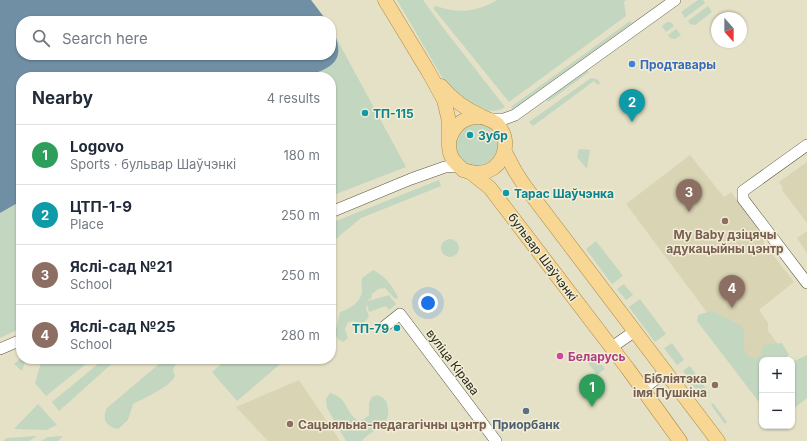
<!DOCTYPE html>
<meta charset="utf-8">
<style>
:root{--surface:#fff;--page:#f6f6f7;--text:#1f2937;--muted:#747a83;--line:#e0e1e3;--accent:#db2777}
body{margin:0;font-family:Inter,sans-serif;background:var(--page);color:var(--text)}
.controls{position:absolute;right:12px;bottom:12px;display:grid;overflow:hidden;border-radius:8px;box-shadow:0 1px 3px #0004}
.controls button{width:36px;height:36px;display:grid;place-items:center;padding:0;border:0;border-bottom:1px solid var(--line);background:var(--surface);color:var(--text);font:20px sans-serif}
.compass{position:absolute;left:711px;top:12px;width:36px;height:36px;border-radius:50%;background:var(--surface);box-shadow:0 1px 3px #0004;rotate:159deg}
.you{position:absolute;left:428px;top:303px;width:14px;height:14px;margin:-10px;border:3px solid #fff;border-radius:50%;background:#1a73e8;box-shadow:0 0 0 6px #1a73e833}
.badge{display:grid;place-items:center;width:26px;height:26px;border-radius:50%;background:var(--accent);color:#fff;font-size:13px;font-weight:700}
.pin{position:absolute;translate:-50% -33px;filter:drop-shadow(0 1px 2px #0008)}
.pin::after{content:'';position:absolute;top:21px;width:14px;height:12px;background:inherit;clip-path:polygon(0 0,100% 0,50% 100%)}
.list{margin:0;padding:0;list-style:none}
h2{display:flex;justify-content:space-between;align-items:center;height:52px;margin:0;padding:0 16px;font-size:17px}
h2 small{font-size:13px;font-weight:400;color:var(--muted)}
.list li{display:grid;grid-template-columns:26px 1fr auto;gap:12px;align-items:center;box-sizing:border-box;height:60px;padding:0 16px;border-top:1px solid var(--line)}
.list b{display:block;font-size:15px;white-space:nowrap}
.list p{margin:0;font-size:13px;white-space:nowrap;color:var(--muted)}
.list em{font-size:13px;font-style:normal;color:var(--muted)}
.icon{flex:none;width:22px;height:22px;fill:none;stroke:currentColor;stroke-width:2;stroke-linecap:round;stroke-linejoin:round}
.map{position:relative;flex:none;width:807px;height:441px;overflow:hidden}
.search{position:absolute;background:var(--surface);box-shadow:0 1px 3px #0004;left:16px;top:16px;width:320px;height:44px;display:flex;align-items:center;gap:10px;box-sizing:border-box;padding:0 14px;border-radius:16px;color:var(--muted);font-size:15px}
.panel{position:absolute;background:var(--surface);box-shadow:0 1px 3px #0004;left:16px;top:72px;width:320px;height:292px;border-radius:16px}
.map>svg:first-child{display:block}
</style>
<div class="map">
<svg width="807" height="441" viewBox="0 0 807 441">
<rect width="100%" height="100%" fill="#e5e1c7"/>
<g fill="#d9d4b4">
<path d="M690 155 724 197 731 192 767 239 763 242 794 282 759 310 768 323V331L782 350 762 360 753 372 703 307 626 204Z"/>
<path d="M807 162V223L782 190 783 188 779 182Z"/>
<path d="M807 231V253L797 238Z"/>
<path d="M299 380 340 441H268L236 407Z"/>
</g>
<g fill="#c2d6c0">
<path d="M397 0H423L444 29 505 107C486 121 453 91 442 77Z"/>
<path d="M497 0H626L624 2 626 16 509 102 433 8 436 6C457 14 478 12 497 0Z"/>
<path d="M698 0H703L705 3 685 18 681 12Z"/>
<path d="M708 6 712 12 695 25 690 24 688 21Z"/>
<path d="M630 21 632 23 513 110 511 107Z"/>
<path d="M667 22 672 23 674 26 666 32 662 26Z"/>
<path d="M676 29 681 35 675 39 670 38 668 35Z"/>
<path d="M333 32 406 167 331 196V77H304C330 69 347 62 333 32Z"/>
<path d="M587 69 589 72 548 102 546 98Z"/>
<path d="M591 78 597 79 600 83 598 85 594 81 533 126 529 122Z"/>
<circle cx="477" cy="145" r="22"/>
<path d="M579 149 590 150 587 169 577 157Z"/>
<path d="M439 180 441 186 361 218 331 243V223Z"/>
<path d="M21 201V328L0 338V213Z"/>
<circle cx="450" cy="248" r="9"/>
<path d="M596 241 623 276 612 284 586 249Z"/>
<path d="M373 270C385 276 393 286 398 298L395 299 385 288 378 289 372 294 371 299H369L368 301 389 295 396 304 389 310 386 306 369 312 367 304 366 308 369 317 362 324 354 321 348 322 345 329 348 338 343 342 338 339 335 334 340 312C349 309 361 303 362 291 362 286 361 283 362 278Z"/>
<path d="M624 284 633 295 626 300 617 289Z"/>
<path d="M640 299 666 334 655 342 629 307Z"/>
<path d="M711 311 741 325 745 335 743 347 748 356 755 359 761 355 763 345 782 343 789 355 783 360H762V406L697 321 698 315Z"/>
<path d="M672 343 684 360 677 365 664 348Z"/>
<path d="M807 355V398L792 410V362Z"/>
<path d="M596 357 605 369 597 375 588 363Z"/>
<path d="M21 358 26 359 22 371 14 364Z"/>
<path d="M42 359H92L46 396 35 383Z"/>
<path d="M104 359H117L59 411 52 402Z"/>
<path d="M165 359H182L175 365 173 371 175 376C170 387 144 398 133 404L128 420 118 429C107 427 101 419 107 408Z"/>
<path d="M227 359H286L237 401 212 372Z"/>
<path d="M690 366 709 393 701 398 683 371Z"/>
<path d="M330 393C349 398 345 414 359 421L364 419 369 415V403L372 397 378 395C385 398 387 401 388 409 391 427 371 429 362 441H346L327 408 326 399Z"/>
<path d="M713 403 727 422 725 424 711 405Z"/>
<path d="M38 404 57 425 46 430 14 429Z"/>
<path d="M37 436 29 441H3L7 438Z"/>
<path d="M63 436 58 441H41L48 437Z"/>
</g>
<path fill="#708ea4" d="M0 0H311L327 21H21V55H331V27C348 60 334 68 304 77H21V201L0 213Z"/>
<g fill="none" stroke-linecap="round" stroke-linejoin="round">
<g stroke="#5c5842" stroke-width="12">
<g id="minor">
<path d="M490 119H504L515 115 675 0"/>
<path d="M807 145 743 191V199L807 283"/>
<path d="M331 212 411 179 445 167 459 166"/>
<path d="M385 326 400 314 496 441"/>
<path d="M612 347 635 331"/>
<path d="M0 349 21 340"/>
<path d="M643 389 665 372"/>
</g>
</g>
<g stroke="#ac883e" stroke-width="15">
<g id="major">
<path d="M385 0 428 71 444 100 449 121V146L450 153 453 160 463 170 470 172 490 188 628 369 680 441"/>
<path d="M441 86C452 99 465 109 481 116 486 119 492 120 497 124 511 139 506 163 488 171 482 173 476 173 470 172"/>
<path d="M450 138C455 123 466 116 481 117"/>
<path d="M505 152 515 171 524 185 718 441"/>
</g>
</g>
<use href="#minor" stroke="#fff" stroke-width="11"/>
<use href="#major" stroke="#f8d795" stroke-width="14"/>
</g>
<circle fill="#3f7fe0" stroke="#f2eed4" stroke-width="1.5" cx="632" cy="64" r="4"/>
<g fill="#0f9aa8" stroke="#f2eed4" stroke-width="1.5">
<circle cx="365" cy="113" r="4"/>
<circle cx="470" cy="135" r="4"/>
<circle cx="506" cy="193" r="4"/>
<circle cx="397" cy="328" r="4"/>
</g>
<g fill="#8d6e63" stroke="#f2eed4" stroke-width="1.5">
<circle cx="725" cy="221" r="4"/>
<circle cx="715" cy="385" r="4"/>
<circle cx="290" cy="424" r="4"/>
</g>
<circle fill="#d1479c" stroke="#f2eed4" stroke-width="1.5" cx="560" cy="356" r="4"/>
<circle fill="#5c6f8a" stroke="#f2eed4" stroke-width="1.5" cx="526" cy="411" r="4"/>
<g text-anchor="middle" dominant-baseline="central" stroke-width="3" stroke-linejoin="round" paint-order="stroke">
<g font-size="12" font-weight="bold" fill="#366cbe" stroke="#f2eed4" text-anchor="start">
<text x="640" y="64">Продтавары</text>
</g>
<g font-size="12" font-weight="bold" fill="#0d838f" stroke="#f2eed4" text-anchor="start">
<text x="373" y="113">ТП-115</text>
<text x="478" y="135">Зубр</text>
<text x="514" y="193">Тарас Шаўчэнка</text>
<text x="389" y="328" text-anchor="end">ТП-79</text>
</g>
<g font-size="12" font-weight="bold" fill="#785e54" stroke="#f2eed4">
<text x="725" y="234">My Baby дзіцячы<tspan x="725" dy="14">адукацыйны цэнтр</tspan></text>
<text x="707" y="378" text-anchor="end">Бібліятэка<tspan x="707" dy="14">імя Пушкіна</tspan></text>
<text x="298" y="424" text-anchor="start">Сацыяльна-педагагічны цэнтр</text>
</g>
<g font-size="12" fill="#29271e" stroke="#f2eed4">
<text transform="translate(543 257) rotate(53)">бульвар Шаўчэнкі</text>
<text transform="translate(453 362) rotate(53)">вуліца Кірава</text>
</g>
<g font-size="12" font-weight="bold" fill="#b23c85" stroke="#f2eed4" text-anchor="start">
<text x="568" y="356">Беларусь</text>
</g>
<g font-size="12" font-weight="bold" fill="#4e5e75" stroke="#f2eed4">
<text x="526" y="424">Приорбанк</text>
</g>
</g>
</svg>
<div class="controls">
<button>+</button>
<button>−</button>
</div>
<svg class="compass" viewBox="-18 -18 36 36"><path d="M0-13l5 13h-10z" fill="#e53935"/><path d="M0 13l5-13h-10z" fill="#747a83"/></svg>
<div class="you"></div>
<div class="pin badge" style="left:592px;top:407px;background:#2e9e5b">1</div>
<div class="pin badge" style="left:632px;top:122px;background:#0f9aa8">2</div>
<div class="pin badge" style="left:689px;top:212px;background:#8d6e63">3</div>
<div class="pin badge" style="left:732px;top:308px;background:#8d6e63">4</div>
<div class="search"><svg class="icon" aria-label="search" viewBox="0 0 24 24"><circle cx="10" cy="10" r="6"/><path d="M15 15l6 6"/></svg>Search here</div>
<section class="panel">
<h2>Nearby<small>4 results</small></h2>
<ul class="list">
<li><span class="badge" style="background:#2e9e5b">1</span><div><b>Logovo</b><p>Sports · бульвар Шаўчэнкі</p></div><em>180 m</em></li>
<li><span class="badge" style="background:#0f9aa8">2</span><div><b>ЦТП-1-9</b><p>Place</p></div><em>250 m</em></li>
<li><span class="badge" style="background:#8d6e63">3</span><div><b>Яслі-сад №21</b><p>School</p></div><em>250 m</em></li>
<li><span class="badge" style="background:#8d6e63">4</span><div><b>Яслі-сад №25</b><p>School</p></div><em>280 m</em></li>
</ul>
</section>
</div>
